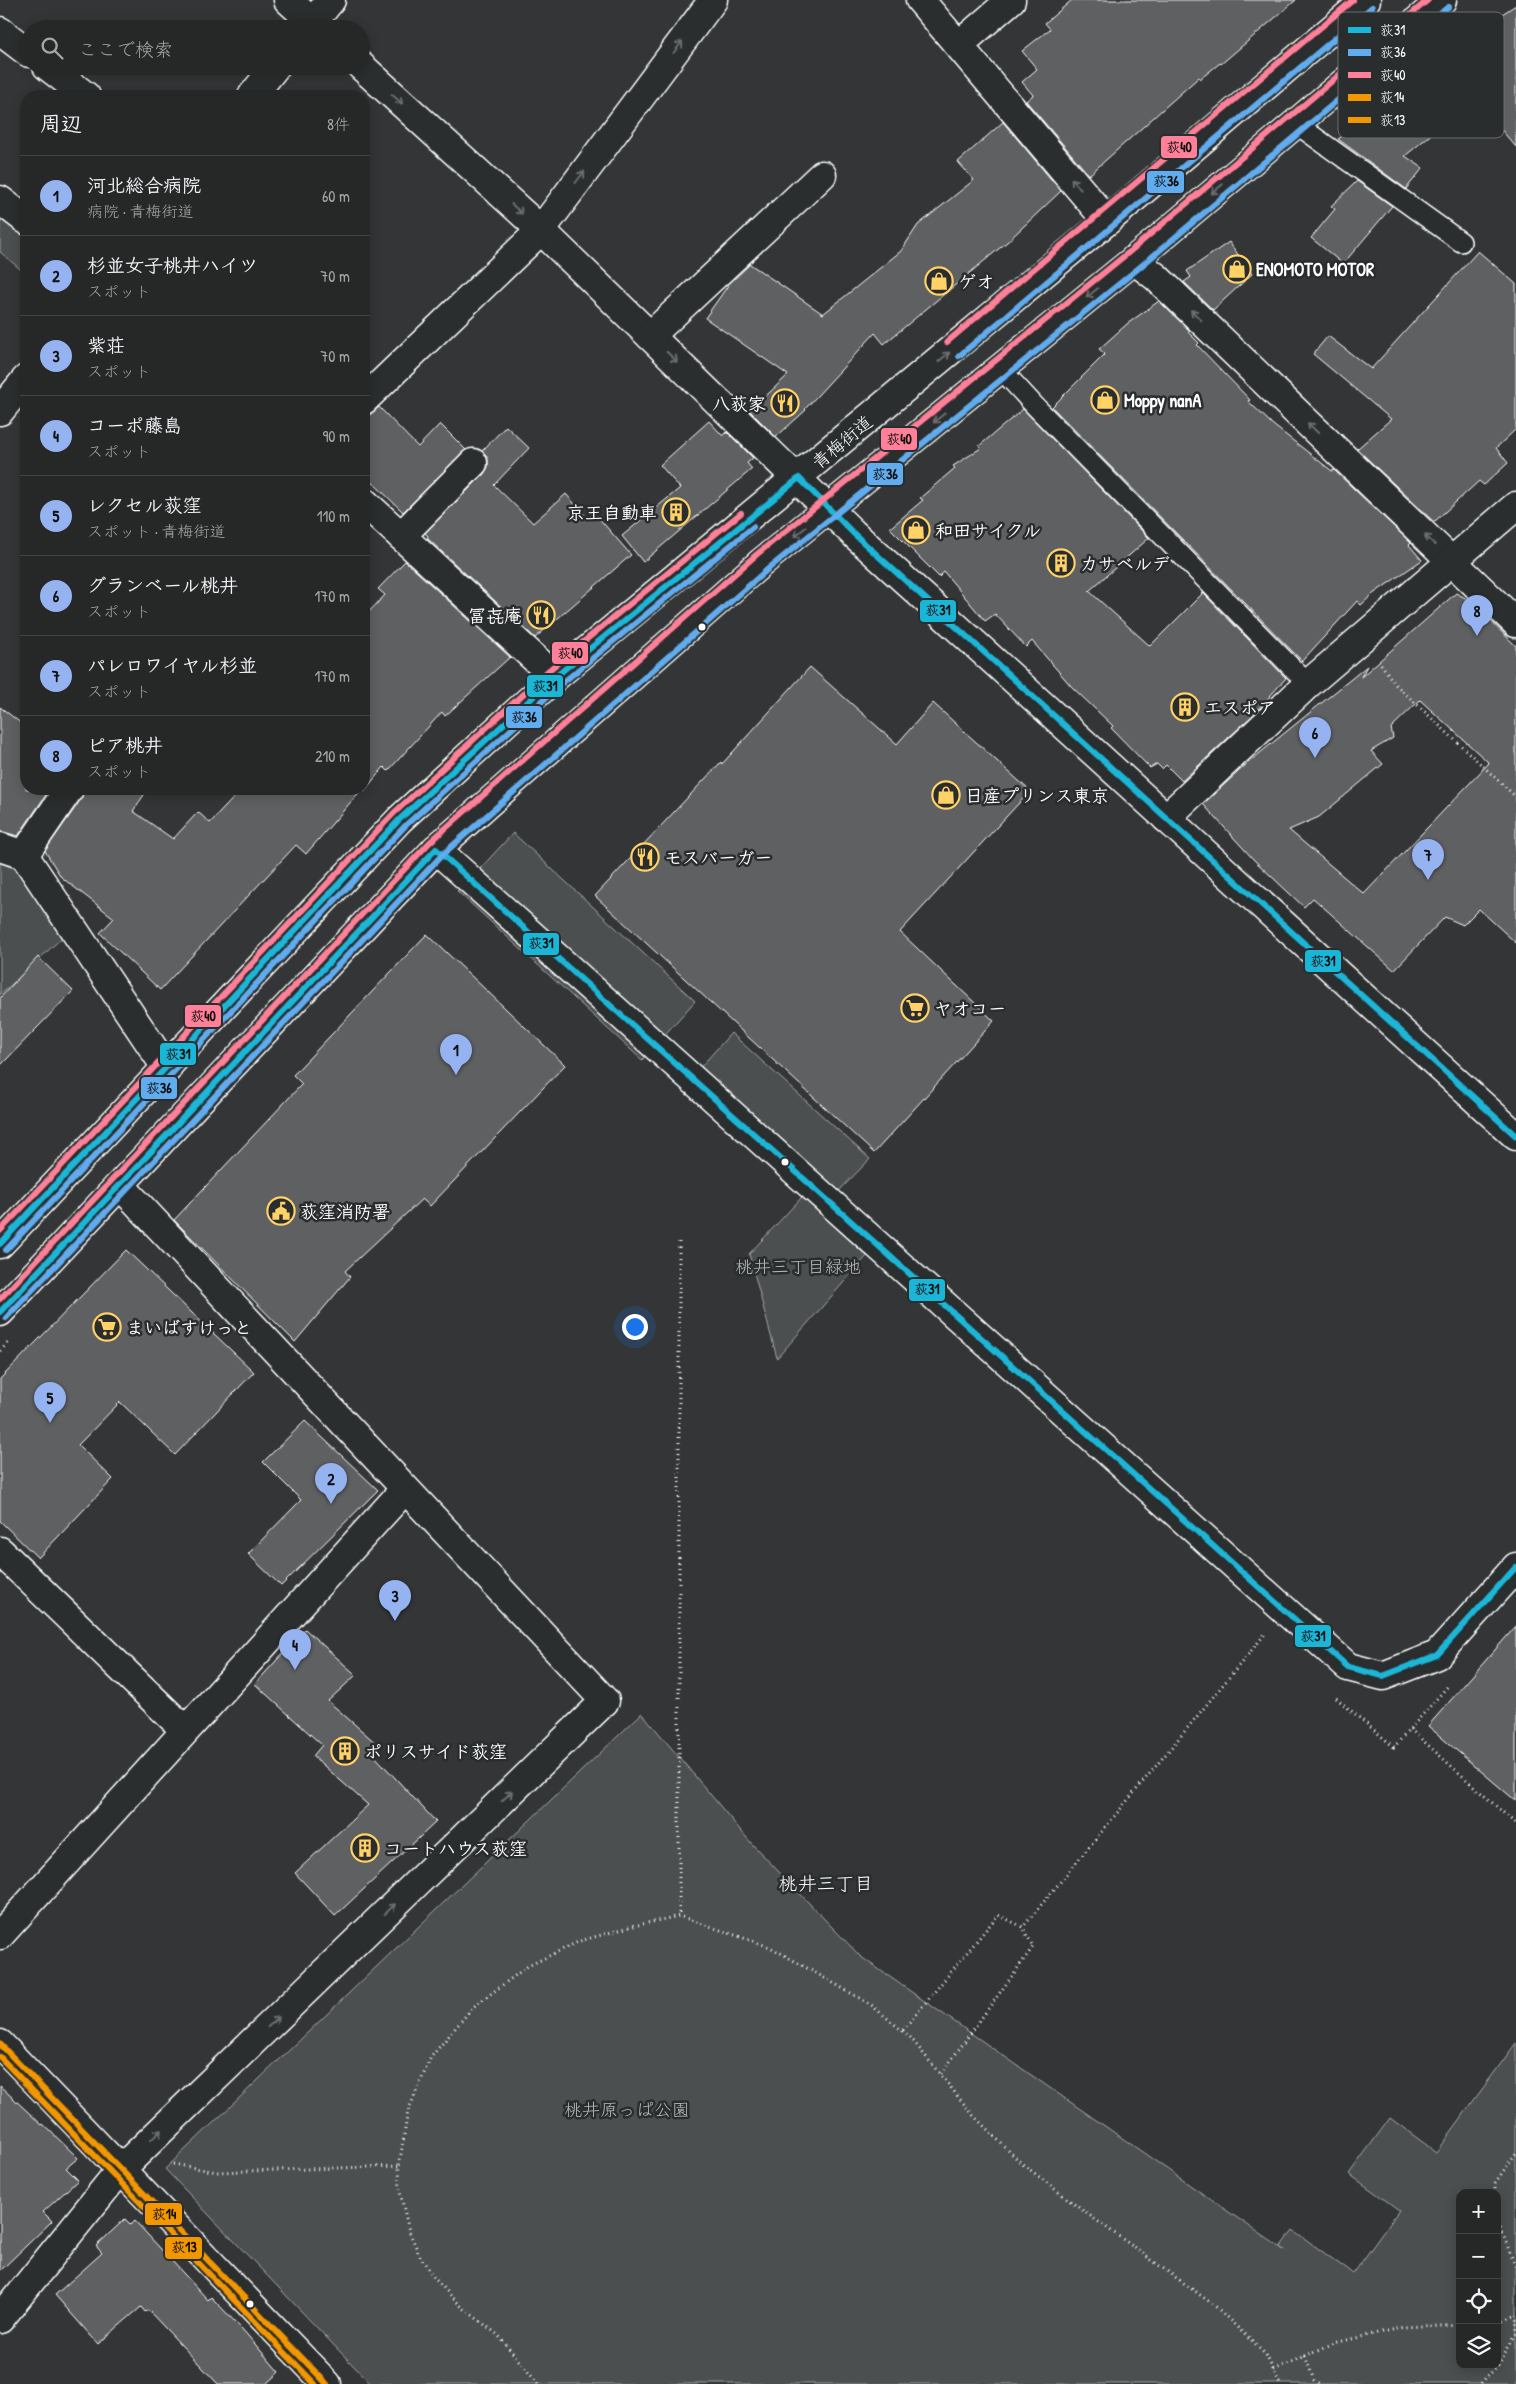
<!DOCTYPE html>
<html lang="ja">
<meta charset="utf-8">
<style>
:root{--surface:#262828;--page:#323434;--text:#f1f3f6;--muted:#a4a6a8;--line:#424445;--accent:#95b2f1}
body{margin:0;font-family:"Patrick Hand","Klee One",sans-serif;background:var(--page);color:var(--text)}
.controls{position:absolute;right:15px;bottom:15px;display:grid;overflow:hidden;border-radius:10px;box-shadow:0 2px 12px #0003}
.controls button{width:45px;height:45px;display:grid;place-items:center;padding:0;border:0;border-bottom:1px solid var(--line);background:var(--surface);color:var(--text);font:25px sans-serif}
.you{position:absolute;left:634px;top:1326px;width:18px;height:18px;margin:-12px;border:4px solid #fff;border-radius:50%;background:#1a73e8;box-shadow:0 0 0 8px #1a73e833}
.badge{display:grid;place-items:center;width:32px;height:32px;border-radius:50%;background:var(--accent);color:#111;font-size:16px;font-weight:700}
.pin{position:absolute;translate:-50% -41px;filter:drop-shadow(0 1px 2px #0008)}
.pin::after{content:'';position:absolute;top:26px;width:18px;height:15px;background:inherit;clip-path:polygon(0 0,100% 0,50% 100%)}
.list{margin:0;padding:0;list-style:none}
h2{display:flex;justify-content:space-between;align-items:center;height:65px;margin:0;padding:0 20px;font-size:21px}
h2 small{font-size:16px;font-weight:400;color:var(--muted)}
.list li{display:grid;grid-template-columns:32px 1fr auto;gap:15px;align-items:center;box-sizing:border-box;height:80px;padding:0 20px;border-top:1px solid var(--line)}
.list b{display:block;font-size:19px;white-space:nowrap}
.list p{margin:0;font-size:16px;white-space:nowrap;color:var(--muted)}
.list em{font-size:16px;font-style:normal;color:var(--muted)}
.icon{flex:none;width:28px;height:28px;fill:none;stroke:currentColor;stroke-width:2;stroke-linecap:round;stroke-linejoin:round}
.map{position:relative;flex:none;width:1516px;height:2384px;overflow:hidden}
.search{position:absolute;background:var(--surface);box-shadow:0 2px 12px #0003;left:20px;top:20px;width:350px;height:55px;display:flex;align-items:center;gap:12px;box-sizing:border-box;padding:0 18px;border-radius:28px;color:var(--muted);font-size:19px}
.panel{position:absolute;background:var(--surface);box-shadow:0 2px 12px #0003;left:20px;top:90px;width:350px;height:705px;border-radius:20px}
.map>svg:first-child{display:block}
</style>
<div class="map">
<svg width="1516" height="2384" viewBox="0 0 1516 2384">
<rect width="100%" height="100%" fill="#333536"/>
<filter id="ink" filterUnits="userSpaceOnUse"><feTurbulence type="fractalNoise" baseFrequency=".02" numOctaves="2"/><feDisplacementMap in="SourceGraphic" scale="10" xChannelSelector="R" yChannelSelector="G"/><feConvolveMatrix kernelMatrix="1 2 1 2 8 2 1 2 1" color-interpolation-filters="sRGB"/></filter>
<g filter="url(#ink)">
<g fill="#4c4f50" stroke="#a6a7a8" fill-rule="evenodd">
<path d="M0 217 26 237V274L0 252Z"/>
<path d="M513 833 695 1001 660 1040 477 872Z"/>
<path d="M0 863 17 869 66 934 0 995Z"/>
<path d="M465 883 651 1051 642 1060 457 891Z"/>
<path d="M731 1033 870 1159 834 1196 697 1071Z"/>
<path d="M802 1197 867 1256 777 1358 749 1254Z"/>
<path d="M642 1713 752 1844 861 1957 1285 2251 1280 2247 1293 2230 1353 2274 1399 2210 1349 2174 1390 2118 1436 2152 1516 2043V2384H371L165 2169ZM1460 2193H1497V2365H1460Z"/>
</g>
<g fill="#5f6162" stroke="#fff" fill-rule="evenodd">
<path d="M1072 0H1296L1221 64 1220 63 1200 79 1199 77 1089 175 1026 101 1033 95 1022 82 1037 69 1022 51 1050 29 1045 23Z"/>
<path d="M1516 5V147L1492 119 1487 123 1475 110 1464 119 1458 112 1405 156 1423 168 1406 189 1338 139 1369 117 1365 113 1403 88 1405 91 1462 44 1460 41Z"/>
<path d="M1003 122 1061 191 1007 242 884 344 875 333 805 409 806 410 776 437 750 411 788 375 705 318 729 284 750 264 823 314 901 251 918 225 974 180 958 162Z"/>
<path d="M1357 181 1392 206 1343 264 1311 238 1335 209 1331 206Z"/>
<path d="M1229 242 1252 274 1213 310 1184 282 1191 277 1187 271Z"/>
<path d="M1478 251 1516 284V429L1496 448 1508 463 1484 485 1479 481 1434 522 1357 449 1391 419 1313 354 1328 336 1371 369Z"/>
<path d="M1159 301 1190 331 1188 332 1199 343 1197 345 1250 400 1248 401 1273 425 1332 471 1334 470 1411 543 1409 545 1422 560 1373 594 1361 605 1357 601 1302 661 1052 407 1105 354 1099 349 1127 324Z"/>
<path d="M379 407 418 447 440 424 466 450 403 512 364 474V420Z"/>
<path d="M1023 409 1149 538 1089 591 1150 646 1203 593 1286 678 1254 714 1182 781 1166 765 1162 769 1157 764 1150 768 1111 728 1113 726 1072 687 1032 641 1026 647 995 614 985 621 944 572 939 577 890 528 923 500 920 498 955 468 953 466 981 448 979 446Z"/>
<path d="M709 421 723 436 727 432 753 458 747 463 752 469 643 562 622 536 680 488 660 465Z"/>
<path d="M506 426 529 448 494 485 533 523 566 494 589 520 596 515 631 555 535 638 427 538 428 536 425 533 484 474 488 467V459L482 451Z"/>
<path d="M405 561 510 657 445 716 442 712 388 771 384 767 364 791V617L385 595 378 589Z"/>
<path d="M1456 593 1469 600 1516 646V943L1479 909 1463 925 1445 917 1394 970 1313 898 1304 907 1254 860 1203 804 1249 762 1367 666 1361 677ZM1420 700 1489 763 1364 894 1289 830 1319 817 1383 764 1371 751 1393 738 1391 728Z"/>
<path d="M810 667 897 744 933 703 1030 791 900 932 994 1021 874 1153 595 896 721 762 722 764Z"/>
<path d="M0 707 26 727V789H50L18 836 0 831Z"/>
<path d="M84 789H148L133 811 173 839 198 812 210 823 242 789H362L306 854 296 845 160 990 100 933 114 918 61 877 45 851 82 798Z"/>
<path d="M427 934 565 1065 430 1206 422 1199 345 1271 350 1277 295 1342 174 1220 302 1084 293 1075Z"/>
<path d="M38 957 73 991 0 1066V998Z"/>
<path d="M126 1250 254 1372 175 1455 120 1402 78 1445 113 1479 38 1558 0 1521V1379Z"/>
<path d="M305 1421 378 1490 281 1586 248 1554 301 1500 263 1462Z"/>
<path d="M1516 1626V1801L1428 1726Z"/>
<path d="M305 1629 356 1675 328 1701 378 1745 372 1753 436 1822 335 1916 295 1873 368 1805 313 1756 322 1745 255 1684Z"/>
<path d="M0 2086 42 2125 43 2124 78 2158 66 2168 78 2180 43 2212 52 2221 0 2271Z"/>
<path d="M125 2219 131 2225 135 2221 208 2300 211 2297 242 2329 279 2372 266 2384H218L148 2310 145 2312 141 2307 98 2344 55 2295 102 2253 96 2246Z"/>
</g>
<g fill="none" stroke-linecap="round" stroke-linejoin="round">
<g stroke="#fff" stroke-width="22">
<g id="service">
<path d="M1295 123 1461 242"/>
<path d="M1000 368 1034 405 1308 684"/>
</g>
</g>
<g stroke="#fff" stroke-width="31">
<g id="minor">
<path d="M288 0 320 29"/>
<path d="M920 0 1107 221"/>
<path d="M307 29 331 0"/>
<path d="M0 31 29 53"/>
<path d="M960 44 1011 0"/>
<path d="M47 66 86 96"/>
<path d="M361 66 541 230 853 533 1516 1136"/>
<path d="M252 96 276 66"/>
<path d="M0 200 26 220"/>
<path d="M1134 260 1156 277 1516 623"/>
<path d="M650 336 822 175"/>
<path d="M364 400 541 230 713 0"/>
<path d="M0 411 26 379"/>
<path d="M364 502 555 677"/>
<path d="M401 536 473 463"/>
<path d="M1166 818 1308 684 1516 506"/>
<path d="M0 847 24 855 167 1069"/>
<path d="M24 855 69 789"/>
<path d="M0 1551 185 1730"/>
<path d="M0 1935 405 1489"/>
<path d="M0 2319 121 2169 605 1701 121 1186"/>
</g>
</g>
<g stroke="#fff" stroke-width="31">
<g id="tertiary">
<path d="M436 849 1348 1667 1383 1676 1437 1655 1516 1567"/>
<path d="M0 2044 327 2384"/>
</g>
</g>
<g stroke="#fff" stroke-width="31">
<g id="primary">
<path d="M0 1244 400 819 555 677 1107 221 1366 0"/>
<path d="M0 1312 436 849 762 562 1134 260 1442 0"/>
</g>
</g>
<g stroke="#fff" stroke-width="3" stroke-dasharray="1 4" stroke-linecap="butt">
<path d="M1381 664 1395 684 1516 797"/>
<path d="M679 1242V1916"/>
<path d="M0 1351 8 1343"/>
<path d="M1336 1698 1394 1747 1410 1729 1516 1824"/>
<path d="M1410 1729 1448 1686"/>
<path d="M903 2030 998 1915 1023 1927 1265 1634"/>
<path d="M941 2074 1033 1947 1023 1927"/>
<path d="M173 2164 217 2172 399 2166"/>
<path d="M1495 2193V2183L1516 2153"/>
<path d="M1497 2219 1516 2268"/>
<path d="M1497 2322 1515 2315"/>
<path d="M1305 2356 1314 2380 1320 2384"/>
<path d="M1497 2365 1516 2335 1515 2315"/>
<path d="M1273 2370 1334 2343 1404 2327 1460 2324"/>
<path d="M538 2384 498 2335 462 2307 434 2278 419 2254 409 2231 400 2192 399 2166 408 2111 431 2057 473 2007 528 1966 580 1941 633 1926 679 1916 770 1947 870 2004 910 2037 973 2115 1020 2162 1078 2207 1214 2305 1266 2355 1280 2384"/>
<path d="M1480 2384 1497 2365"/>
</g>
<use href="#service" stroke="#2a2d2e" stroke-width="19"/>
<use href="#minor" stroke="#2a2d2e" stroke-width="28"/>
<use href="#tertiary" stroke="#2a2d2e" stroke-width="28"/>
<use href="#primary" stroke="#2a2d2e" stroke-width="28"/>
<g stroke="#2a2d2e" stroke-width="10">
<g id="bus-1">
<path d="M0 1244 400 819 555 677 799 478 853 533 1516 1136"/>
<path d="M0 1312 436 849 1348 1667 1383 1676 1437 1655 1516 1567"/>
</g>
</g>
<g stroke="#2a2d2e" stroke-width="10">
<g id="bus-2">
<path d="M959 356 1372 7"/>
<path d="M6 1250 406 825 561 684 753 527"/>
<path d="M6 1318 442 855 768 569 1140 267 1448 7"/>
</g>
</g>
<g stroke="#2a2d2e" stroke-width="10">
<g id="bus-3">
<path d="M947 342 1353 0"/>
<path d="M0 1231 394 813 549 670 741 513"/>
<path d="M0 1299 430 842 756 555 1128 253 1428 0"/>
</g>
</g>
<g stroke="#2a2d2e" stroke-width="10">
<path id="bus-4" d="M0 2044 327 2384"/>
</g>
<g stroke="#2a2d2e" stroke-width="10">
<path id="bus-5" d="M0 2057 315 2384"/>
</g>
<use href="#bus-1" stroke="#1ab6d8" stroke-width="6"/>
<use href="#bus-2" stroke="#60acee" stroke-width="6"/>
<use href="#bus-3" stroke="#ff8098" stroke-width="6"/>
<use href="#bus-4" stroke="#f39700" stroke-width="6"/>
<use href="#bus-5" stroke="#f39700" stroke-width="6"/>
</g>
<defs><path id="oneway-shaft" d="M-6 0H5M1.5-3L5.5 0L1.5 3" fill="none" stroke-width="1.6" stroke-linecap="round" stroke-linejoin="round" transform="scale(1.25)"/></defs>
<g stroke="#6a6c6d">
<use href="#oneway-shaft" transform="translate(678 47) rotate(-53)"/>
<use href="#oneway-shaft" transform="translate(397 99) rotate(42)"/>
<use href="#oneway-shaft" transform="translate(580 177) rotate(-53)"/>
<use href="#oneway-shaft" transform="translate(1076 184) rotate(-130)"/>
<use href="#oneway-shaft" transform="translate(1217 189) rotate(140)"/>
<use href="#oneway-shaft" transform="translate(517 209) rotate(42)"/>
<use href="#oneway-shaft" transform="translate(1092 293) rotate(141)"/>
<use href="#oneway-shaft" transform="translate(1196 315) rotate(-136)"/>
<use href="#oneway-shaft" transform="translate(672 357) rotate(44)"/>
<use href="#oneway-shaft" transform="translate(944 357) rotate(-40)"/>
<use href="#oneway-shaft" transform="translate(939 418) rotate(140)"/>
<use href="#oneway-shaft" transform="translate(1313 428) rotate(-136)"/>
<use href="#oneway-shaft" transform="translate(800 532) rotate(141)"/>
<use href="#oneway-shaft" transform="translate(1430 540) rotate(-136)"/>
<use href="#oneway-shaft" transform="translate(507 1796) rotate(-44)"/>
<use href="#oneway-shaft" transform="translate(390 1909) rotate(-44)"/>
<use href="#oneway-shaft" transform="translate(273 2022) rotate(-44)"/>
<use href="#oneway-shaft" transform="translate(156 2135) rotate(-44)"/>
</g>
</g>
<defs>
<g id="shop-ring" transform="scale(1.4375)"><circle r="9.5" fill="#2a2d2e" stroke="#ffd166" stroke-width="1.5"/><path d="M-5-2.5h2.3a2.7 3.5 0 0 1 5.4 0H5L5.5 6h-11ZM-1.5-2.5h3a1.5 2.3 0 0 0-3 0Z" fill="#ffd166"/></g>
<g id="restaurant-ring" transform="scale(1.4375)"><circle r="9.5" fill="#2a2d2e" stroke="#ffd166" stroke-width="1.5"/><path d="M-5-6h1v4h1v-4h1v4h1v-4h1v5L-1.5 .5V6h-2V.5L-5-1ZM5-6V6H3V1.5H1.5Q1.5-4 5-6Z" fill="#ffd166"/></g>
<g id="building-ring" transform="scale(1.4375)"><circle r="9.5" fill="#2a2d2e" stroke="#ffd166" stroke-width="1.5"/><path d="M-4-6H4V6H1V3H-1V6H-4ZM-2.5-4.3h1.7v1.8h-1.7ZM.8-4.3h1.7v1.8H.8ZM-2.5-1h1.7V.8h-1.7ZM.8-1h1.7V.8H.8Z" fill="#ffd166"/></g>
<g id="supermarket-ring" transform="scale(1.4375)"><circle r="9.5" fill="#2a2d2e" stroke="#ffd166" stroke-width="1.5"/><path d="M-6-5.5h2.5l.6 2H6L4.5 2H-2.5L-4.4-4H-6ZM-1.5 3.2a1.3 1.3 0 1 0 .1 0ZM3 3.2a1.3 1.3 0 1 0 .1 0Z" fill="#ffd166"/></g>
<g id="civic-ring" transform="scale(1.4375)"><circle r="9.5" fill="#2a2d2e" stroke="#ffd166" stroke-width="1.5"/><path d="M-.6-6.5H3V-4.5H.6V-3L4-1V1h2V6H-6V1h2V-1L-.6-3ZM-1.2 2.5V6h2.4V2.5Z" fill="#ffd166"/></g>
</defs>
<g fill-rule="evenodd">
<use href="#shop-ring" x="1237" y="269"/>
<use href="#shop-ring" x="939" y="281"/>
<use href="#shop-ring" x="1105" y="400"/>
<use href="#restaurant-ring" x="785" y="403"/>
<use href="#building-ring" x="676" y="512"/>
<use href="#shop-ring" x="916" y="530"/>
<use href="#building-ring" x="1061" y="563"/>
<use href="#restaurant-ring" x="541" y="615"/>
<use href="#building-ring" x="1185" y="707"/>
<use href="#shop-ring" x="946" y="795"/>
<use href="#restaurant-ring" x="645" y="857"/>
<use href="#supermarket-ring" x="915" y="1008"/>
<use href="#civic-ring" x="281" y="1211"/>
<use href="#supermarket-ring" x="107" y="1327"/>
<use href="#building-ring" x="345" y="1751"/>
<use href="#building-ring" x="365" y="1848"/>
</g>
<g fill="#fff" stroke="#2a2d2e" stroke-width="2">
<circle cx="702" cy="627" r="4.5"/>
<circle cx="785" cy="1162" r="4.5"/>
<circle cx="250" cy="2304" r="4.5"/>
</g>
<g text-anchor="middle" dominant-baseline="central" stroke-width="5" stroke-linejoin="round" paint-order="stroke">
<g font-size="18" font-weight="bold" fill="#fff" stroke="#2a2d2e" text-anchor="start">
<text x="1256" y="269">ENOMOTO MOTOR</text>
<text x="958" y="281">ゲオ</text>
<text x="1124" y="400">Moppy nanA</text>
<text x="766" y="403" text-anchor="end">八荻家</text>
<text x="657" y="512" text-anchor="end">京王自動車</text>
<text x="935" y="530">和田サイクル</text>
<text x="1080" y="563">カサベルデ</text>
<text x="522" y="615" text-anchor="end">冨㐂庵</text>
<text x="1204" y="707">エスポア</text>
<text x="965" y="795">日産プリンス東京</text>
<text x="664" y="857">モスバーガー</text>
<text x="934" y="1008">ヤオコー</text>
<text x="300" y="1211">荻窪消防署</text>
<text x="126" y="1327">まいばすけっと</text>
<text x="364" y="1751">ポリスサイド荻窪</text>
<text x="384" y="1848">コートハウス荻窪</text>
</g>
<g font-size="18" fill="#fff" stroke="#2a2d2e">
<text transform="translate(842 442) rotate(-40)">青梅街道</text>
</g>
<g font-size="18" fill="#b7b9b9" stroke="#2a2d2e">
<text x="798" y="1266">桃井三丁目緑地</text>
<text x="627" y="2109">桃井原っぱ公園</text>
</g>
<g font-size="19" fill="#fff" stroke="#2a2d2e">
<text x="826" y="1883">桃井三丁目</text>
</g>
</g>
<rect x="1338" y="12" width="166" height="126" rx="8" fill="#2a2d2e" stroke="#6a6c6d" stroke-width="1"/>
<rect x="1348" y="27" width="23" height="6" fill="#1ab6d8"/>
<rect x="1348" y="49" width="23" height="7" fill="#60acee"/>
<rect x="1348" y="72" width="23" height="6" fill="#ff8098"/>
<rect x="1348" y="94" width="23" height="7" fill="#f39700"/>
<rect x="1348" y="117" width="23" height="6" fill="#f39700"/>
<g font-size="14" fill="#fff">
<text x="1380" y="35">荻31</text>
<text x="1380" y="57">荻36</text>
<text x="1380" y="80">荻40</text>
<text x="1380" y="102">荻14</text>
<text x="1380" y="125">荻13</text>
</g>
<g stroke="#2a2d2e" stroke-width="2">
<rect x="1160" y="135" width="38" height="24" rx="5" fill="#ff8098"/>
<rect x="1146" y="170" width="39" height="24" rx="5" fill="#60acee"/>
<rect x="880" y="427" width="38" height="24" rx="5" fill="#ff8098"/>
<rect x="866" y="462" width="38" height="24" rx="5" fill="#60acee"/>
<rect x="919" y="599" width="38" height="24" rx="5" fill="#1ab6d8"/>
<rect x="551" y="641" width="38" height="24" rx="5" fill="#ff8098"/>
<rect x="526" y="674" width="38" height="24" rx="5" fill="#1ab6d8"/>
<rect x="505" y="705" width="38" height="24" rx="5" fill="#60acee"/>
<rect x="522" y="932" width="38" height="24" rx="5" fill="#1ab6d8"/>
<rect x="1304" y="949" width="38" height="24" rx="5" fill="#1ab6d8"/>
<rect x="184" y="1004" width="38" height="24" rx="5" fill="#ff8098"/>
<rect x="159" y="1042" width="38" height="24" rx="5" fill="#1ab6d8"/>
<rect x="140" y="1076" width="38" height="24" rx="5" fill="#60acee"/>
<rect x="908" y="1278" width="38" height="24" rx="5" fill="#1ab6d8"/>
<rect x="1294" y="1624" width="38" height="24" rx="5" fill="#1ab6d8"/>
<rect x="144" y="2202" width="39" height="24" rx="5" fill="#f39700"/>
<rect x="164" y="2236" width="39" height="24" rx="5" fill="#f39700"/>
</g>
<g font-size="14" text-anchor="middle" font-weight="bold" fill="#111">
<text x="1179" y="152">荻40</text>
<text x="1166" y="186">荻36</text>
<text x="899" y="444">荻40</text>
<text x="885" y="479">荻36</text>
<text x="938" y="615">荻31</text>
<text x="570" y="658">荻40</text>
<text x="545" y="691">荻31</text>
<text x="524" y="722">荻36</text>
<text x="541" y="948">荻31</text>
<text x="1323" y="966">荻31</text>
<text x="203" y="1021">荻40</text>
<text x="178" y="1059">荻31</text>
<text x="159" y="1093">荻36</text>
<text x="927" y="1294">荻31</text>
<text x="1313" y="1641">荻31</text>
<text x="164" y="2219">荻14</text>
<text x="184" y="2252">荻13</text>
</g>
</svg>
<div class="controls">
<button>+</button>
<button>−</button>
<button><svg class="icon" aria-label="locate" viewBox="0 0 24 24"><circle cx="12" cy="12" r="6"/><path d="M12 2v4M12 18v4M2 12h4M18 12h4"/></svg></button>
<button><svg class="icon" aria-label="layers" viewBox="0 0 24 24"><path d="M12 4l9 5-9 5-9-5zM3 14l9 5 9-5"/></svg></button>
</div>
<div class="you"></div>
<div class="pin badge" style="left:456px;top:1075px">1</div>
<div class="pin badge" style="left:331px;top:1504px">2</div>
<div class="pin badge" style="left:395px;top:1621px">3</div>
<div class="pin badge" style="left:295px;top:1670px">4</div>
<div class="pin badge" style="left:50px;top:1423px">5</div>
<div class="pin badge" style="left:1315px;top:758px">6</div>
<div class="pin badge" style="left:1428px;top:880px">7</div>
<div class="pin badge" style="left:1477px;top:636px">8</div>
<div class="search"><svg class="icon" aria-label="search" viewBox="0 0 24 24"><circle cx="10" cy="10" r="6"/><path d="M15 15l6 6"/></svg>ここで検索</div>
<section class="panel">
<h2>周辺<small>8件</small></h2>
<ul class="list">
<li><span class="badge">1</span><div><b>河北総合病院</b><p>病院 · 青梅街道</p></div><em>60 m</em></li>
<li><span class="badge">2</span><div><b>杉並女子桃井ハイツ</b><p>スポット</p></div><em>70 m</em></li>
<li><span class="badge">3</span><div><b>紫荘</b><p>スポット</p></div><em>70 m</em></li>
<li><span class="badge">4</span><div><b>コーポ藤島</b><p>スポット</p></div><em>90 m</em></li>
<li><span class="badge">5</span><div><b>レクセル荻窪</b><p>スポット · 青梅街道</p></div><em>110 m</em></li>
<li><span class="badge">6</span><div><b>グランベール桃井</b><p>スポット</p></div><em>170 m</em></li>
<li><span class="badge">7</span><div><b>パレロワイヤル杉並</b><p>スポット</p></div><em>170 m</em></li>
<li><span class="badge">8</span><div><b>ピア桃井</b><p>スポット</p></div><em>210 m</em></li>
</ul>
</section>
</div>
